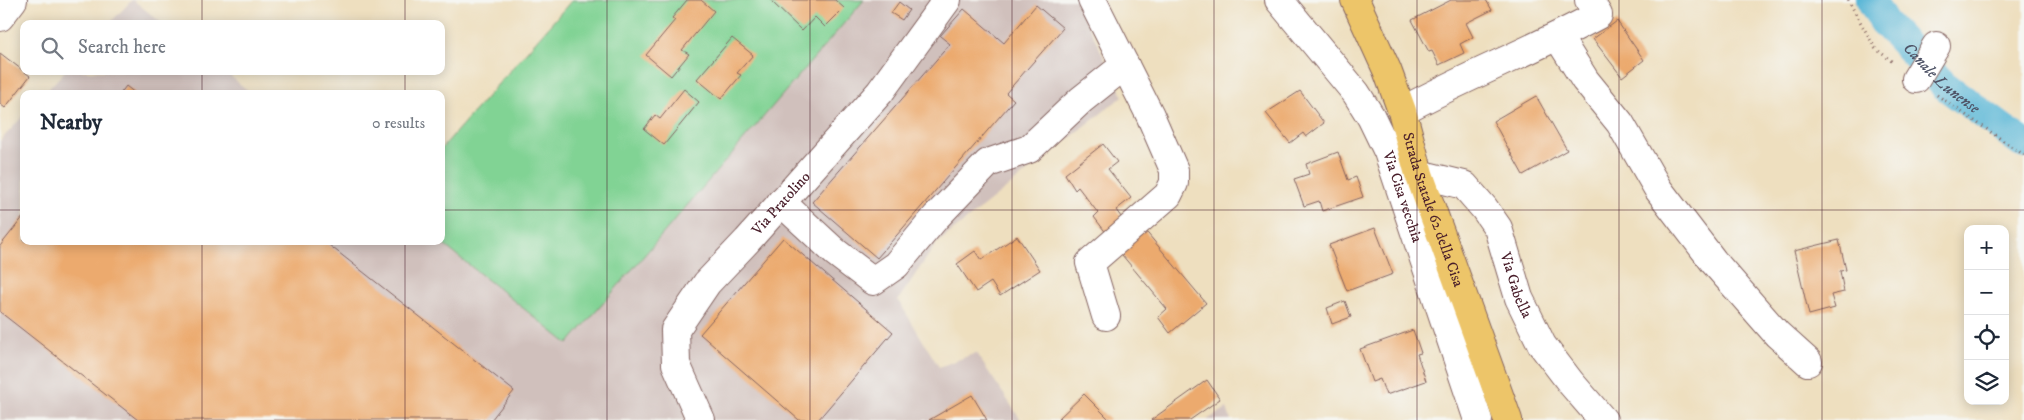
<!DOCTYPE html>
<meta charset="utf-8">
<style>
:root{--surface:#fff;--page:#f2f2f3;--text:#1f2937;--muted:#747a83;--line:#e0e1e3}
body{margin:0;font-family:"IM FELL DW Pica",serif;background:var(--page);color:var(--text)}
.controls{position:absolute;right:15px;bottom:15px;display:grid;overflow:hidden;border-radius:10px;box-shadow:0 2px 12px #0003}
.controls button{width:45px;height:45px;display:grid;place-items:center;padding:0;border:0;border-bottom:1px solid var(--line);background:var(--surface);color:var(--text);font:25px sans-serif}
.list{margin:0;padding:0;list-style:none}
h2{display:flex;justify-content:space-between;align-items:center;height:65px;margin:0;padding:0 20px;font-size:21px}
h2 small{font-size:16px;font-weight:400;color:var(--muted)}
.icon{flex:none;width:28px;height:28px;fill:none;stroke:currentColor;stroke-width:2;stroke-linecap:round;stroke-linejoin:round}
.map{position:relative;flex:none;width:2024px;height:420px;overflow:hidden}
.search{position:absolute;background:var(--surface);box-shadow:0 2px 12px #0003;left:20px;top:20px;width:425px;height:55px;display:flex;align-items:center;gap:12px;box-sizing:border-box;padding:0 18px;border-radius:10px;color:var(--muted);font-size:19px}
.panel{position:absolute;background:var(--surface);box-shadow:0 2px 12px #0003;left:20px;top:90px;width:425px;height:155px;border-radius:10px}
.map>svg:first-child{display:block}
</style>
<div class="map">
<svg width="2024" height="420" viewBox="0 0 2024 420">
<rect width="100%" height="100%" fill="#f6f6f2"/>
<filter id="ink" filterUnits="userSpaceOnUse"><feTurbulence type="fractalNoise" baseFrequency=".02" numOctaves="2"/><feDisplacementMap in="SourceGraphic" scale="10" xChannelSelector="R" yChannelSelector="G"/><feConvolveMatrix kernelMatrix="1 2 1 2 8 2 1 2 1" color-interpolation-filters="sRGB"/></filter>
<filter id="wash" filterUnits="userSpaceOnUse"><feTurbulence type="fractalNoise" baseFrequency=".0096" numOctaves="4" result="noise"/><feDisplacementMap in="SourceGraphic" scale="20" xChannelSelector="R" yChannelSelector="G"/><feGaussianBlur stdDeviation="1.12" result="paint"/><feColorMatrix in="noise" values="0 0 0 0 0 0 0 0 0 0 0 0 0 0 0 0 0 1.4 0 .05"/><feComposite in="paint" operator="in"/></filter>
<g filter="url(#wash)">
<rect width="100%" height="100%" fill="#eedfbf"/>
<g fill="#d0c0bc">
<path d="M132 0H133L163 24H109Z"/>
<path d="M864 0H1076L1123 96 936 244 898 300 939 367 976 353 1021 420H0V141L24 115V241H439L568 344Z"/>
<path d="M65 71H224L252 94H44Z"/>
<path d="M1227 408 1231 420H1207Z"/>
</g>
<path fill="#81d394" stroke="#667960" d="M572 0H864L568 344 439 241H441V149Z"/>
<g fill="none" stroke-linecap="round" stroke-linejoin="round">
<path stroke="#57b5d6" stroke-width="30" id="s1" d="M1871 0 1884 22 1944 85 2024 144"/>
</g>
<g id="blocks">
<g fill="#ecaa6e">
<path d="M687 0H701L714 11 682 50 689 54 671 76 646 55 675 20 672 18Z"/>
<path d="M770 0H835L844 8 825 27 815 17 802 31Z"/>
<path d="M1451 0H1486L1492 10 1466 23 1473 37 1460 44 1464 53 1439 65 1432 51 1429 52 1412 20Z"/>
<path d="M899 2 909 10 902 20 891 13Z"/>
<path d="M1036 5 1063 28 1006 93 1014 100 877 258 812 202 950 44 940 36 964 9 1004 43Z"/>
<path d="M1617 21 1644 60 1622 77 1593 39Z"/>
<path d="M732 38 753 55 737 73 741 75 721 99 697 79Z"/>
<path d="M0 53 30 76 5 108 0 104Z"/>
<path d="M126 86 136 94H120Z"/>
<path d="M684 89 699 102 664 145 644 129 655 115 660 119Z"/>
<path d="M1300 91 1324 123 1306 137 1303 133 1290 143 1266 113Z"/>
<path d="M1536 96 1567 150 1523 175 1493 121Z"/>
<path d="M1103 144 1117 162 1108 169 1131 198 1116 210 1124 221 1107 234 1094 217 1098 213 1078 187 1075 190 1065 174Z"/>
<path d="M1338 152 1348 180 1356 177 1363 197 1322 211 1319 201 1304 206 1294 179 1309 174 1306 164Z"/>
<path d="M24 216V241H324L514 391 491 420H138L0 312V246Z"/>
<path d="M1143 228 1206 303 1170 333 1158 317 1167 309 1117 249Z"/>
<path d="M1375 228 1393 274 1347 291 1329 245Z"/>
<path d="M1017 236 1040 270 1000 296 991 282 976 292 957 264 975 251 981 260Z"/>
<path d="M783 238 893 332 818 420H799L700 334Z"/>
<path d="M1839 240 1846 270 1840 271 1844 292 1831 295 1835 308 1809 315 1794 251Z"/>
<path d="M1345 301 1351 317 1332 324 1327 308Z"/>
<path d="M1413 330 1421 353 1417 354 1426 381 1386 395 1380 379 1372 382 1360 349Z"/>
<path d="M1207 380 1220 399 1190 420H1151Z"/>
<path d="M1084 394 1110 420H1057Z"/>
<path d="M972 395 987 420H929Z"/>
</g>
</g>
</g>
<g filter="url(#ink)">
<use href="#blocks" fill-opacity="0" stroke="#83625f" stroke-width="1"/>
<g fill="none" stroke-linecap="round" stroke-linejoin="round">
<g stroke="#83625f" stroke-width="30">
<g id="minor">
<path d="M1092 0 1150 115 1174 170V183L1168 195 1090 263 1106 316"/>
<path id="s2" d="M1279 0 1356 93 1371 117 1388 152 1478 420"/>
<path d="M0 17 13 0"/>
<path d="M1558 37 1585 80 1620 123 1658 189 1714 262 1777 334 1808 362"/>
<path d="M1916 79 1936 46"/>
<path d="M1402 111C1466 76 1534 50 1598 15L1589 0"/>
<path id="s3" d="M1419 174 1464 185 1484 208 1498 228 1519 298 1542 345 1571 383 1603 420"/>
<path d="M781 202 835 252 873 281 896 265 936 217 988 163 1029 149 1081 100 1125 65"/>
<path id="s4" d="M701 420 676 364 675 330 707 283 747 241 880 92 947 0"/>
</g>
</g>
<g stroke="#83625f" stroke-width="30">
<g id="major">
<path id="s5" d="M1355 0 1387 70 1402 111 1419 174 1508 420"/>
</g>
</g>
<g stroke="#83625f" stroke-width="3" stroke-dasharray="1 4" stroke-linecap="butt">
<path d="M1848 0 1875 48 1894 63"/>
<path d="M1937 95 2024 155"/>
</g>
<use href="#minor" stroke="#fff" stroke-width="28"/>
<use href="#major" stroke="#edc569" stroke-width="28"/>
</g>
</g>
<path fill="none" stroke="#4a1f2b" stroke-width="1" stroke-opacity="0.55" d="M202 0V24M405 0V24M607 0V420M810 0V420M1012 0V420M1214 0V420M1417 0V420M1619 0V420M1822 0V420M202 71V94M405 71V94M0 210H24M441 210H2024M202 241V420M405 241V420"/>
<g text-anchor="middle" dominant-baseline="central" stroke-width="4" stroke-linejoin="round" paint-order="stroke">
<g font-size="15" fill="#4a1f2b" stroke="#f6f6f2">
<text stroke="none"><textPath href="#s2" startOffset="235">Via Cisa vecchia</textPath></text>
<text stroke="none"><textPath href="#s4" startOffset="261">Via Pratolino</textPath></text>
<text stroke="none"><textPath href="#s5" startOffset="224">Strada Statale 62 della Cisa</textPath></text>
<text stroke="none"><textPath href="#s3" startOffset="161">Via Gabella</textPath></text>
</g>
<g font-size="16" font-style="italic" fill="#4f5467" stroke="#f6f6f2">
<text stroke="none"><textPath href="#s1" startOffset="106">Canale Lunense</textPath></text>
</g>
</g>
</svg>
<div class="controls">
<button>+</button>
<button>−</button>
<button><svg class="icon" aria-label="locate" viewBox="0 0 24 24"><circle cx="12" cy="12" r="6"/><path d="M12 2v4M12 18v4M2 12h4M18 12h4"/></svg></button>
<button><svg class="icon" aria-label="layers" viewBox="0 0 24 24"><path d="M12 4l9 5-9 5-9-5zM3 14l9 5 9-5"/></svg></button>
</div>
<div class="search"><svg class="icon" aria-label="search" viewBox="0 0 24 24"><circle cx="10" cy="10" r="6"/><path d="M15 15l6 6"/></svg>Search here</div>
<section class="panel">
<h2>Nearby<small>0 results</small></h2>
<ul class="list">
</ul>
</section>
</div>
